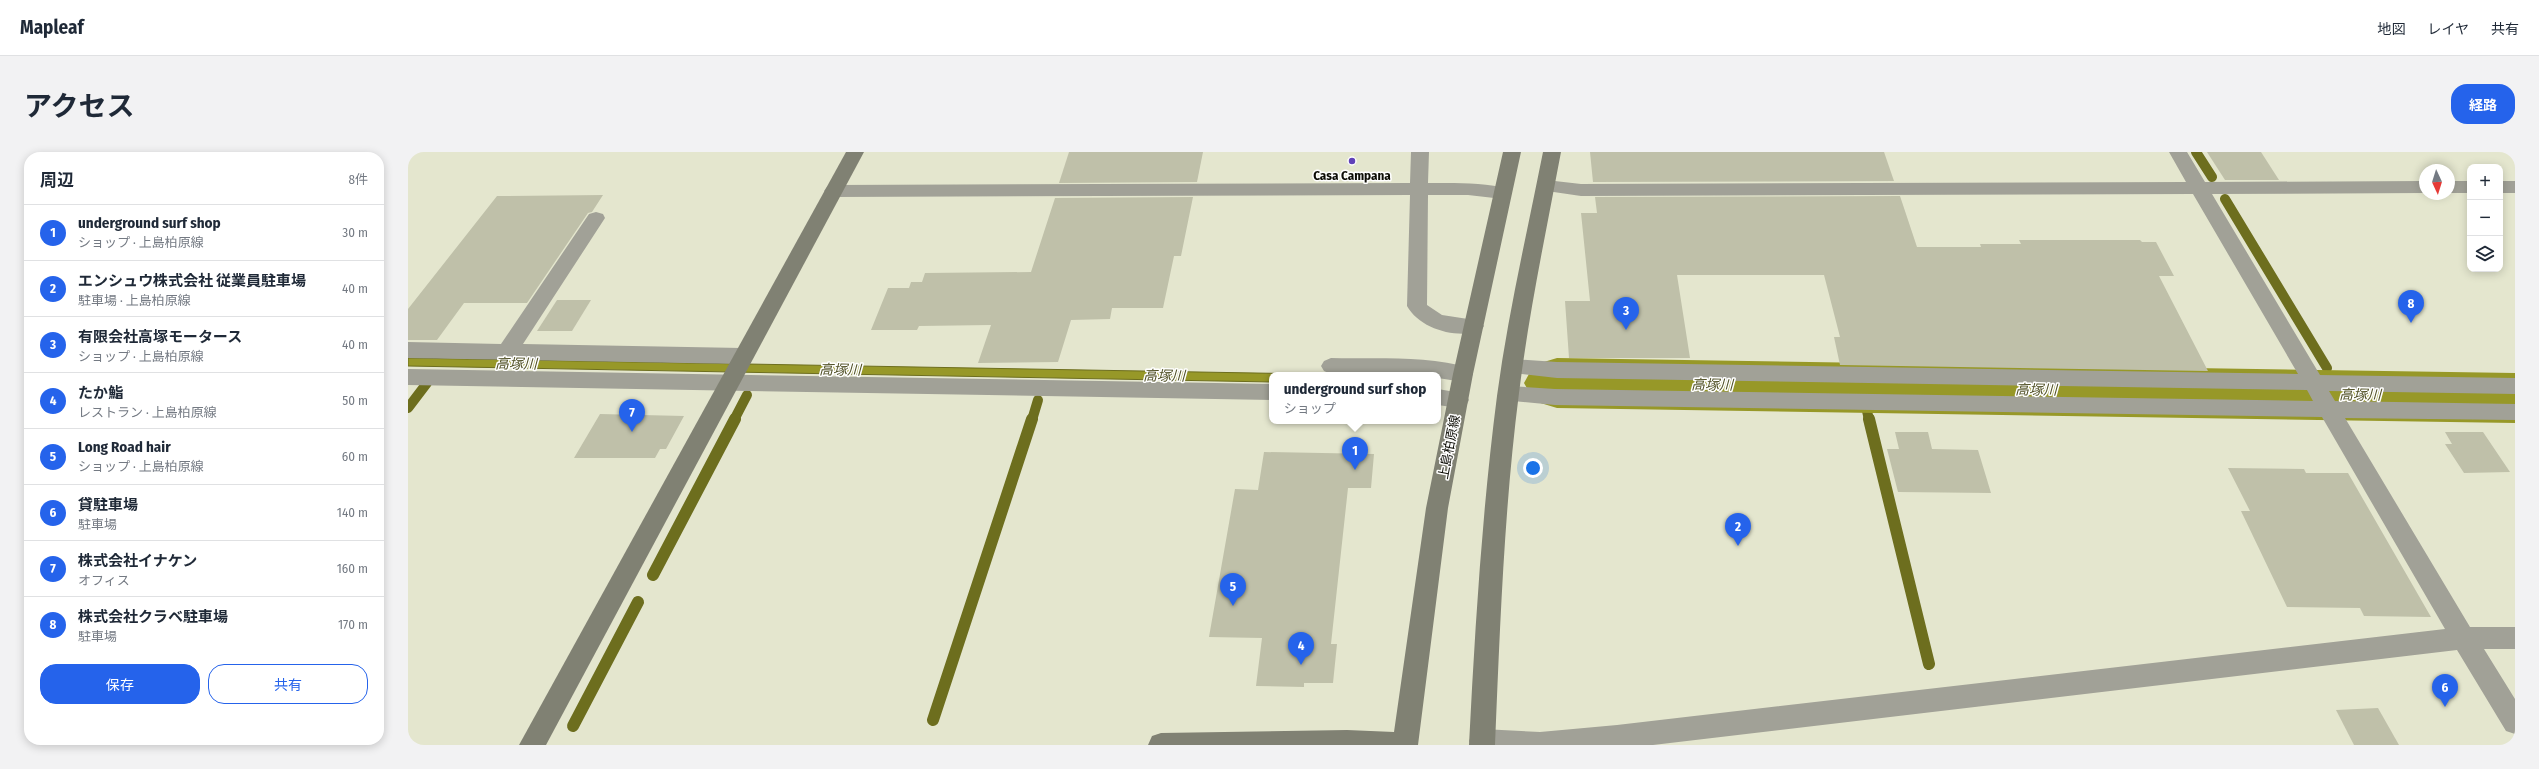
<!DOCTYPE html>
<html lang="ja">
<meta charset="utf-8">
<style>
:root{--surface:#fff;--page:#f2f2f3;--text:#1f2937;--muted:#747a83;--line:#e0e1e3;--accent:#2563eb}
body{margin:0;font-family:"Fira Sans Condensed","Noto Sans JP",sans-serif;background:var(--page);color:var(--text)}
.controls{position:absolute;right:12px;top:12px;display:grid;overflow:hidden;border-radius:8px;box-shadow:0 2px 10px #0003}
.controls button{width:36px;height:36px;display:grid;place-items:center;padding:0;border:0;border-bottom:1px solid var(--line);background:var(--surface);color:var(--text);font:20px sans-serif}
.compass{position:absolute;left:2011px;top:12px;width:36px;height:36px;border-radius:50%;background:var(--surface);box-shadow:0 2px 10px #0003;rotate:176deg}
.you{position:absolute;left:1125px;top:316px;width:14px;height:14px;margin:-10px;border:3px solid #fff;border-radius:50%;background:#1a73e8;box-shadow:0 0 0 6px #1a73e833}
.badge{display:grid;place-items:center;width:26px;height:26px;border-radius:50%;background:var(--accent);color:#fff;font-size:13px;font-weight:700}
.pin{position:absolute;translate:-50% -33px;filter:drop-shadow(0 1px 2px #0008)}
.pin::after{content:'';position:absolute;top:21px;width:14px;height:12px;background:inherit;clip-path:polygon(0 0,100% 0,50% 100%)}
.popup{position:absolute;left:861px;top:220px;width:172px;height:52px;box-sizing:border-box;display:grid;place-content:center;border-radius:8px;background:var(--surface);filter:drop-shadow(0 1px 3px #0005);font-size:13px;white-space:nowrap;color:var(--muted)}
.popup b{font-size:15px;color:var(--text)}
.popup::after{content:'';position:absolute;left:50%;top:100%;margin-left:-8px;border:8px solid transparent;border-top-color:var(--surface)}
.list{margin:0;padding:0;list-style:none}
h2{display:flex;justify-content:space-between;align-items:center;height:52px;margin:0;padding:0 16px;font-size:17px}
h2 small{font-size:13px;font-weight:400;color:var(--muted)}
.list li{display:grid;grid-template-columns:26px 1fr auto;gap:12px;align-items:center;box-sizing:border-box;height:56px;padding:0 16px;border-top:1px solid var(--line)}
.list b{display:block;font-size:15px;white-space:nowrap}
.list p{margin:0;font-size:13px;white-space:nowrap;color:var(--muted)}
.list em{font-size:13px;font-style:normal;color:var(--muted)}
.actions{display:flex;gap:8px;padding:12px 16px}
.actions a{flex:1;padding:9px 0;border:1px solid var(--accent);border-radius:16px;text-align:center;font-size:14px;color:var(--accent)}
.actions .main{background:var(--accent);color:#fff}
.icon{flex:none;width:22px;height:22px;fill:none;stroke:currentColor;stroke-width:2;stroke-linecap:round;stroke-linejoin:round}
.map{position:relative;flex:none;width:2107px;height:593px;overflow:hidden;border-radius:16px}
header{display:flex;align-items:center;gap:24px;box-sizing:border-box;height:56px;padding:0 20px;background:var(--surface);border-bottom:1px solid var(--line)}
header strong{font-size:19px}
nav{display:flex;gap:22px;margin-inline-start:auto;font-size:14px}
.intro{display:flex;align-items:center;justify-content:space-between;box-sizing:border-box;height:96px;padding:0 24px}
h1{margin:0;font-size:28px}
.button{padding:10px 18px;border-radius:16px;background:var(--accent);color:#fff;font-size:14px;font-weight:700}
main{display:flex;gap:24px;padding:0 24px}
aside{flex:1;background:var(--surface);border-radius:16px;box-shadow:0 2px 10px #0003}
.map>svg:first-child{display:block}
</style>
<header>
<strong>Mapleaf</strong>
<nav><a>地図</a><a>レイヤ</a><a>共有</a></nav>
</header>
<div class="intro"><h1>アクセス</h1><a class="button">経路</a></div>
<main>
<aside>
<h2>周辺<small>8件</small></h2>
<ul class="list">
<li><span class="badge">1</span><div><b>underground surf shop</b><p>ショップ · 上島柏原線</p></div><em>30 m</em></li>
<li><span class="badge">2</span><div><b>エンシュウ株式会社 従業員駐車場</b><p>駐車場 · 上島柏原線</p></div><em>40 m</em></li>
<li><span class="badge">3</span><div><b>有限会社高塚モータース</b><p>ショップ · 上島柏原線</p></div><em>40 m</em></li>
<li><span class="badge">4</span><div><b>たか鮨</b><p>レストラン · 上島柏原線</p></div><em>50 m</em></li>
<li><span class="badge">5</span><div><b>Long Road hair</b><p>ショップ · 上島柏原線</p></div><em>60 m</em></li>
<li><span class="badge">6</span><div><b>貸駐車場</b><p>駐車場</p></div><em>140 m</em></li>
<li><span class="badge">7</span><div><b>株式会社イナケン</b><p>オフィス</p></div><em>160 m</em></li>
<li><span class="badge">8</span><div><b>株式会社クラベ駐車場</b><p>駐車場</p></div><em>170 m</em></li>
</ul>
<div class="actions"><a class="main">保存</a><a>共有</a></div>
</aside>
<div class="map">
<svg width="2107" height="593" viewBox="0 0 2107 593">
<rect width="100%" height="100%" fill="#e4e6ce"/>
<path fill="#979828" stroke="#6d6e1e" d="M0 206 959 223H864V230L0 214Z"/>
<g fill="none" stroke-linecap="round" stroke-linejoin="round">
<g stroke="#6d6e1e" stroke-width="10">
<path d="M1788 0 1804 25"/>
<path d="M1817 47 1919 216"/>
<path d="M1453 236 1455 242"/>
<path d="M1932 238 1936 244"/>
<path d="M0 256 19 231"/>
<path d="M1459 259 1461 268"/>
<path d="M326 268 339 243"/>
<path d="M624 268 630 248"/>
</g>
<g stroke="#6d6e1e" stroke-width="12">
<path d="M1461 267 1521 512"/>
<path d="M245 423 327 267"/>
<path d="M525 568 624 267"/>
<path d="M165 574 230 450"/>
</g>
<path fill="#979828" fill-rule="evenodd" d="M1149 206 2107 221V271L1149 256 1126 249 1116 231 1126 213Z"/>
</g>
<g fill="#bfc0a9">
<path d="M661 0H795L789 30 651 31Z"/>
<path d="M1182 0H1476L1486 29 1185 30Z"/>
<path d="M1799 0H1853L1871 28H1817Z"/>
<path d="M195 43 184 60 180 61 119 151H56L29 188H0V157L89 44Z"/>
<path d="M1492 44 1509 95H1573L1572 92H1613L1611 88H1732L1734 90H1748L1766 124H1751L1800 219 1432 213 1426 185H1432L1416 123H1269L1282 206H1161L1157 149H1182L1173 61H1189L1187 45Z"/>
<path d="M785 45 773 104H766L755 156H704L702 167 663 168 650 210 570 211 583 173 511 174 509 178H463L480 136H501L503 130H514L517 121 623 120 647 46Z"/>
<path d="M149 148H183L164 179H129Z"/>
<path d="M192 262 276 264 258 297H252L247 306H166Z"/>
<path d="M1487 280H1520L1524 297 1570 298 1583 341 1490 340 1479 297H1491Z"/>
<path d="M2037 280H2075L2102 320 2056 321 2037 292H2044Z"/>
<path d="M856 300 966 302 963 336H940L923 492H929L925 531H896V535L848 534 854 486 801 485 827 337 850 338Z"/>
<path d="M1820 316 1896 317 1898 321H1940L2023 465 1956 464 1952 456 1879 455 1833 359H1842Z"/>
<path d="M1970 556 1991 593H1946L1928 558Z"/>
</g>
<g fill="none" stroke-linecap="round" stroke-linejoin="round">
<g fill="#a1a197" fill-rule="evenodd">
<path d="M1003 0H1021L1020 31C1047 31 1075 30 1101 37L1104 41 1101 45 1095 47 1060 43H1020L1019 153 1034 163 1073 169 1076 174 1073 179C1048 187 1012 177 999 154L1002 43 425 45 419 43 416 39 419 35 425 33 1002 31Z"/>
<path d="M1761 0H1779L1797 30 2017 29V41L1804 42 1912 223 2107 226V242L1921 239 1927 249 2107 252V268L1937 266 2062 475H2107V497H2076L2107 547V582L2098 579 2049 498 1245 593H1063L1061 589 1065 580 1074 577 1132 580 1209 573 2037 477 1914 265 1147 253 1094 248 1090 242 1094 236 1101 234 1147 237 1905 249 1899 238 1149 226 1097 220 1094 215 1097 210 1104 207 1149 210 1890 222 1785 42 1173 44 1132 38 1129 34 1132 30 1138 28 1173 32 1778 30Z"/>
<rect x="2041" y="29" width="21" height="12"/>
<rect x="2092" y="29" width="15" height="12"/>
<path d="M188 60 195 62 197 66 115 192 334 196 341 199 344 204 341 209 334 212 0 206V190L93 192 181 62Z"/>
<path d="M923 206C968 207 1019 203 1062 216L1065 222 1062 228 1055 230 1030 226V223L923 222 916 219 913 214 916 209Z"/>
<path d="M0 217 864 232V248L0 233Z"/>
<path d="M1030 237 1058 242 1061 248 1058 254 1050 256 1030 253Z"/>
</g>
<g fill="#808173" fill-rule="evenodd">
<path d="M438 0H456L138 593H111Z"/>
<path d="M1095 0H1113L1065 222 1040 356 1010 593H740L744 584 753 581 939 578 986 580 1018 356 1045 222Z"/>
<path d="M1135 0H1153C1138 80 1121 160 1111 241 1096 358 1092 476 1087 593H1061C1067 476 1074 360 1089 244 1100 162 1119 81 1135 0Z"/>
</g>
</g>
<circle fill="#6041b9" stroke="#fff" stroke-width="1.5" cx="944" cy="9" r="4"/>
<g text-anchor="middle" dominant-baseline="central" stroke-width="3" stroke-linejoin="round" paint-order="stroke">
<g font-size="13" font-weight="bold" fill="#0c0c05" stroke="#fff">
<text x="944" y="23">Casa Campana</text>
</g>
<g font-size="13" fill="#0c0c05" stroke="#fff">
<text transform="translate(1041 295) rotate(-79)">上島柏原線</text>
</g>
<g font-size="14" font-style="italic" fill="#4f4f24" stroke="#fff">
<text transform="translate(108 212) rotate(1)">高塚川</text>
<text transform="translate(432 218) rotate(1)">高塚川</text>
<text transform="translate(756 224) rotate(1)">高塚川</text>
<text transform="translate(1304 233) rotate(1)">高塚川</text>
<text transform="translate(1628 238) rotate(1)">高塚川</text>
<text transform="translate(1952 243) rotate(1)">高塚川</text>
</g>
</g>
</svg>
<div class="controls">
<button>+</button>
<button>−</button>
<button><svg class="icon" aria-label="layers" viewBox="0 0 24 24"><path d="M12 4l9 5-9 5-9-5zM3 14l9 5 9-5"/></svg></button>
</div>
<svg class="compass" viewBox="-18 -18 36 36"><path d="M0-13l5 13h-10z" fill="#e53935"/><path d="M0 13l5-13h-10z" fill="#747a83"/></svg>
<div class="you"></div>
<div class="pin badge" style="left:947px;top:318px">1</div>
<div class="popup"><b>underground surf shop</b>ショップ</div>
<div class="pin badge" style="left:1330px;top:394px">2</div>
<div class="pin badge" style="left:1218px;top:178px">3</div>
<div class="pin badge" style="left:893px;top:513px">4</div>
<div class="pin badge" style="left:825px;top:454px">5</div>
<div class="pin badge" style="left:2037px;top:555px">6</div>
<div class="pin badge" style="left:224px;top:280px">7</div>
<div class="pin badge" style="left:2003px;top:171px">8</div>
</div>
</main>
